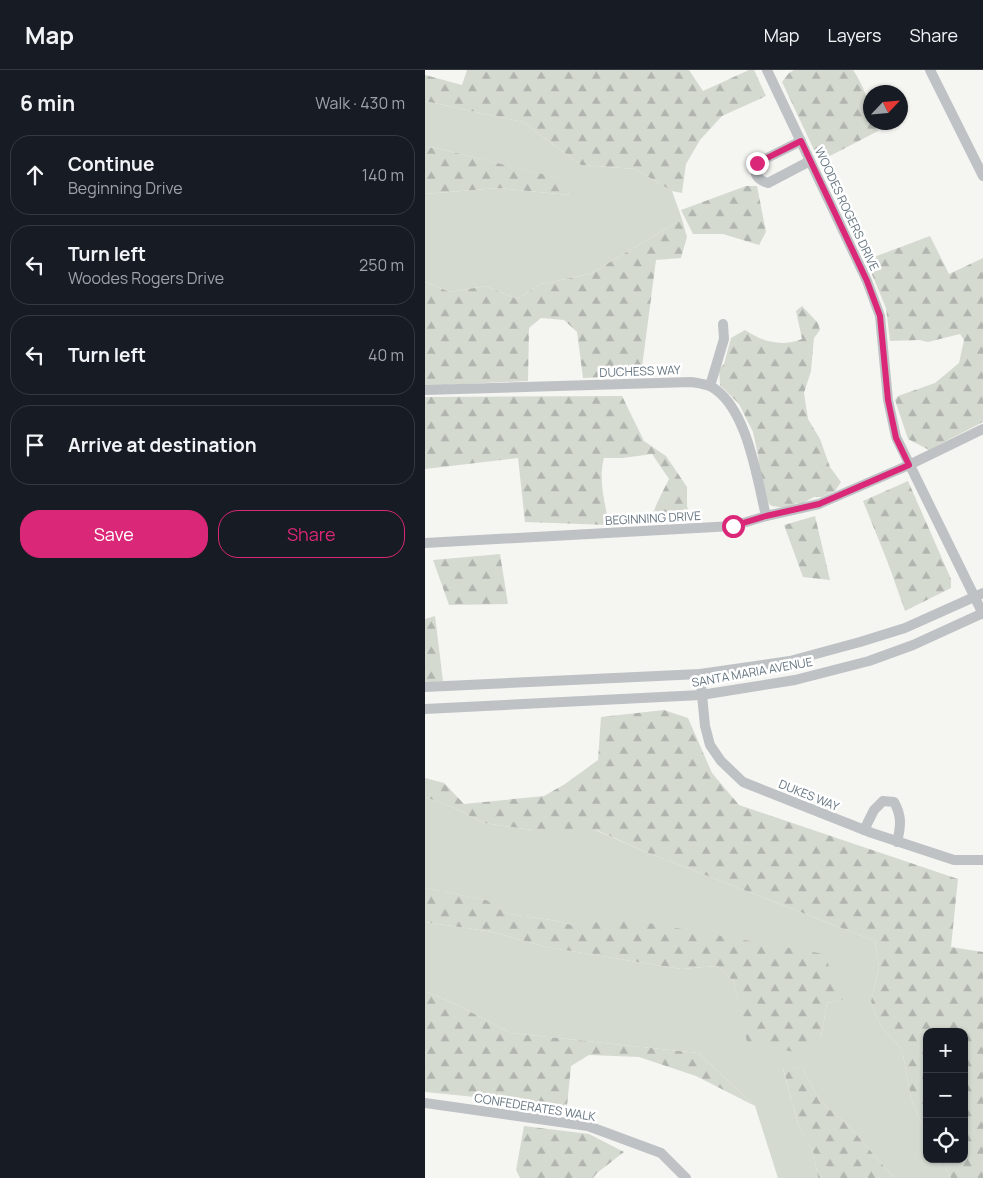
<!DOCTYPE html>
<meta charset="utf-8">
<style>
:root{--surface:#171b24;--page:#20242c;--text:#f1f3f6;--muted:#9ea1a6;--line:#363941;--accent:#db2777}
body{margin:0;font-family:Manrope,sans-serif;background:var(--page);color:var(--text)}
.controls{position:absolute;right:15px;bottom:15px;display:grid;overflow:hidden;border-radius:10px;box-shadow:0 1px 4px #0004}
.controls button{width:45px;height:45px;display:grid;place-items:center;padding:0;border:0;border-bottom:1px solid var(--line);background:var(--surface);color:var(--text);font:25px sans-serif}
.compass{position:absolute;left:438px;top:15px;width:45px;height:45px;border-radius:50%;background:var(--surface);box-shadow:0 1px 4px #0004;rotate:64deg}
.stop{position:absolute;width:15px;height:15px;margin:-11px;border:4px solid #db2777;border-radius:50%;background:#fff}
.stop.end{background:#db2777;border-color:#fff;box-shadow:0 1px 5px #0008}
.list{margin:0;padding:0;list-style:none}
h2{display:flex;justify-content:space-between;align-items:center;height:65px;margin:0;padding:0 20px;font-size:21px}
h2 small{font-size:16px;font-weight:400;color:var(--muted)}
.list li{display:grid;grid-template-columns:32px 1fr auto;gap:15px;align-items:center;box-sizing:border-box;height:80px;margin:0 10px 10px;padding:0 10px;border:1px solid var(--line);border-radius:20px}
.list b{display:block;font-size:19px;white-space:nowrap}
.list p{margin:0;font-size:16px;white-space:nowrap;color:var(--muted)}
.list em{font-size:16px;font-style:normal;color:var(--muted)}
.actions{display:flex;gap:10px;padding:15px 20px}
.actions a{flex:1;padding:11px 0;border:1px solid var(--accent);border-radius:20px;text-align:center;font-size:18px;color:var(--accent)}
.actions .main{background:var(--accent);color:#fff}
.icon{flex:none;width:28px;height:28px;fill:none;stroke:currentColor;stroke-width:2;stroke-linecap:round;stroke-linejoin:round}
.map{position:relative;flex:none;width:558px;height:1108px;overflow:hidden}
header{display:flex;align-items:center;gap:30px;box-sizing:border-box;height:70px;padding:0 25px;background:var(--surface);border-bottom:1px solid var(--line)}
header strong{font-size:24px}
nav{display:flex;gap:28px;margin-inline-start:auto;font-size:18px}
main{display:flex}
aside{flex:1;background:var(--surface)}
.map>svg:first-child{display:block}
</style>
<header>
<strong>Map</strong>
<nav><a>Map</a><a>Layers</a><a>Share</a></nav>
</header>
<main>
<aside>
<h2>6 min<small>Walk · 430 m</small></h2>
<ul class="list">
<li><svg class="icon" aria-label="ahead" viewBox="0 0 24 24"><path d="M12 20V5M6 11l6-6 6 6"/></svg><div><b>Continue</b><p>Beginning Drive</p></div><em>140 m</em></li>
<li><svg class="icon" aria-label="left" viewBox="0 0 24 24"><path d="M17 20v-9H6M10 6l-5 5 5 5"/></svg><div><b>Turn left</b><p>Woodes Rogers Drive</p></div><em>250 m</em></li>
<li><svg class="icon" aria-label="left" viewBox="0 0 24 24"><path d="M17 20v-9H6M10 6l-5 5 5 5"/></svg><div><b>Turn left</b></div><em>40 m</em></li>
<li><svg class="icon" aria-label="arrive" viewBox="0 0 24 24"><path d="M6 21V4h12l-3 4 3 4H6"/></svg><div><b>Arrive at destination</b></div></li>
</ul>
<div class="actions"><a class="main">Save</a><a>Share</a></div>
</aside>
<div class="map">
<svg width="558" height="1108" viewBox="0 0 558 1108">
<defs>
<pattern id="forest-firs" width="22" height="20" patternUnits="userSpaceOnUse" patternTransform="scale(1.25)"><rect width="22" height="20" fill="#d5dad1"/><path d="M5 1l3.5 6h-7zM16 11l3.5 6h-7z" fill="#b1b5af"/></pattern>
</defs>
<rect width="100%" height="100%" fill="#f5f5f2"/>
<g fill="#d5dad1">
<path d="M0 31 98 52 156 95 210 99 247 121 257 149 165 204 116 214 92 229 61 216 25 222 0 212V124L73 118 144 125 141 110 11 78 0 77Z"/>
<path d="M0 727 25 736 59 753 108 760H170L221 782 450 871 454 897 446 931 455 955 477 979 486 1028 502 1066V1089H515L526 1108H469L423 1055 394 1030 377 997 358 999 374 1057 389 1084 393 1108H353L330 1036 273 983 86 963 30 934 0 921V852L68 862 121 877 256 899 292 896 309 912 323 972 396 967 402 933 418 930 163 854 146 855 133 851 84 844 60 830 0 818Z"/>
</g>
<g fill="url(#forest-firs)">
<path d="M42 0H264L278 21 324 0H329L341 26 297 46 275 70 261 94 257 123 247 121 210 99 156 95 98 52 0 31V5L37 15Z"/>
<path d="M369 0H428C438 14 446 35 446 52L450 53 453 61 403 87 391 84 357 12 364 3Z"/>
<path d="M0 77 11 78 142 110 144 125 73 118 0 124Z"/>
<path d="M321 116H332L341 162 334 175 298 164H268L256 140Z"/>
<path d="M257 149 262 167 256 188 231 190 216 305 158 308 152 262 139 250 116 248 104 258 103 311 0 316V212L25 222 61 216 92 229 116 214 165 204Z"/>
<path d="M505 166 524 204 558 188V352L504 380 483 369 470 330 473 326 510 313 534 293 539 270 535 264 503 272 494 270 465 271 461 238 441 190Z"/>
<path d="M377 236 393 253 395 260 389 268 386 301 379 323 383 349 395 369 405 397 416 412 410 421 397 427H389L376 434 372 433 362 438 347 436 344 434 336 416 333 385 328 362 314 334 295 315 294 299 299 294 306 268 320 260C338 272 356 277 377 269L371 241Z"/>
<path d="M197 326 219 371 241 386 262 417V436L267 451 245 447 223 456 232 433 244 409 227 384 198 388H179C173 409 180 433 184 455L100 452 93 388 0 399V327Z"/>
<path d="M483 411 526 509V518L480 541 463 493 438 431Z"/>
<path d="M390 446 405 510 378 507 359 455Z"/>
<path d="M75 484 83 534 24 535 8 490Z"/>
<path d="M10 546 18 611 0 613V549Z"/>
<path d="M239 640 263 648 287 703 314 735 533 809 526 877 558 882V1108H526L515 1089H539V962H502V1066L486 1028 477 979 455 955 446 931 454 897 450 871 221 782 171 760H108L59 753 25 736 0 727V708L19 713 39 734 119 726 140 714 173 690 176 647Z"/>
<path d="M0 818 61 830 84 844 133 851 146 855 201 849 399 884 418 930 402 933 396 967 378 984 322 972 309 912 292 896 256 899 121 877 68 862 0 852Z"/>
<path d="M0 921 30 934 86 963 273 983 330 1036 271 1006 214 987 164 985 146 996 142 1036 0 1022Z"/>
<path d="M377 997 394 1030 423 1055 469 1108H393L389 1084 374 1057 358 998Z"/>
<path d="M99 1056 164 1064 199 1082 172 1103 168 1108H95L91 1100Z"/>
</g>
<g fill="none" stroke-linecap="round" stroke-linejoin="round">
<g stroke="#bec2c5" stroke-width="10">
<path d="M342 0 442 211 455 246 463 330 471 367 558 544"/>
<path d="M505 0 558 106"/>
<path d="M376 71 332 93C327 104 333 110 343 113L385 91"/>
<path d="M285 316 299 269 298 254"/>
<path d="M0 320 266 312C272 313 280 314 285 316 322 335 332 409 341 446"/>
<path d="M0 473 308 456 341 446 394 434 484 395 558 359"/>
<path d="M275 604 280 656 285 675 296 691 318 712 447 763 529 790H558"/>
<path d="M0 617 275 604 365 591 435 572 480 558 558 523"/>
<path d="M0 639 276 625 370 610 444 591 488 575 558 543"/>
<path d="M439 760 449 740 458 731 469 732C477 746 476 756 472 772"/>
<path d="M0 1033 163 1056 236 1083 261 1108"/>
</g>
</g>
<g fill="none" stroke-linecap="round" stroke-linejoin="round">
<path stroke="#db2777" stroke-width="6" d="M308 456 341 446 394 434 484 395 471 368 463 330 455 246 442 211 376 71 332 93"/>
</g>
<g text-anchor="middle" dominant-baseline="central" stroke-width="5" stroke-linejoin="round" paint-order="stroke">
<g font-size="12" fill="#667681" stroke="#fff">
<text transform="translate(422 139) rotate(65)">WOODES ROGERS DRIVE</text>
<text transform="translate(215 301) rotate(-2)">DUCHESS WAY</text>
<text transform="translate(228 448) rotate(-3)">BEGINNING DRIVE</text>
<text transform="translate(327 602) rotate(-10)">SANTA MARIA AVENUE</text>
<text transform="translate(384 725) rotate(22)">DUKES WAY</text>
<text transform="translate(110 1037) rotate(9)">CONFEDERATES WALK</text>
</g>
</g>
</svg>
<div class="controls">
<button>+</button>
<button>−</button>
<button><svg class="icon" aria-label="locate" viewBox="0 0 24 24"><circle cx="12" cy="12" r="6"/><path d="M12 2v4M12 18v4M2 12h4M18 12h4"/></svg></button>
</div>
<svg class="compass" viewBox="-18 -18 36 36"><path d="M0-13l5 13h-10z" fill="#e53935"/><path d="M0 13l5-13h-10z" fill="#9ea1a6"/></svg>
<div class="stop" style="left:308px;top:456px"></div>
<div class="stop end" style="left:332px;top:93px"></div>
</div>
</main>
